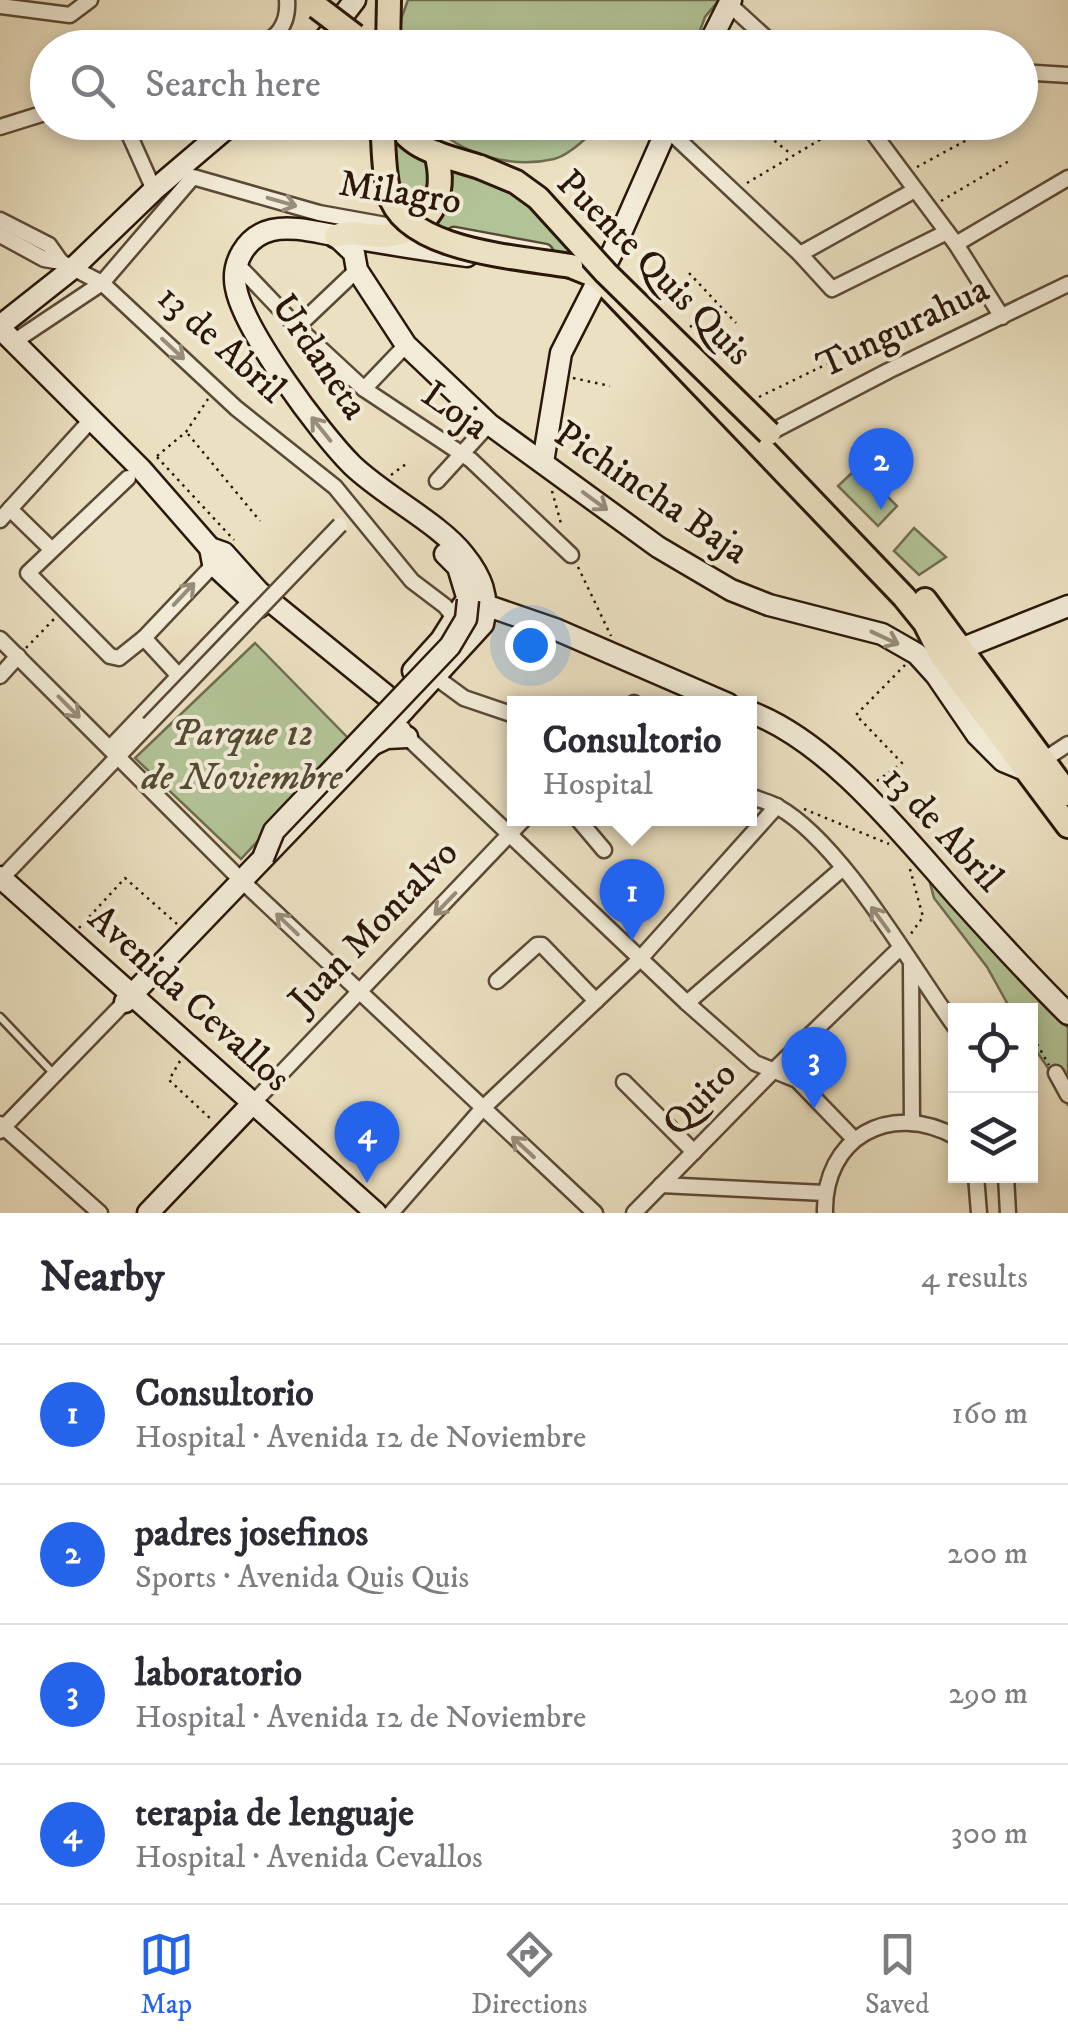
<!DOCTYPE html>
<meta charset="utf-8">
<style>
:root{--surface:#fff;--page:#f2f2f3;--text:#2b2b33;--muted:#7c7c81;--line:#e1e1e2;--accent:#2563eb}
body{margin:0;font-family:"IM FELL DW Pica",serif;background:var(--page);color:var(--text)}
.controls{position:absolute;right:30px;bottom:30px;display:grid;overflow:hidden;border-radius:0px;box-shadow:0 5px 15px #0003}
.controls button{width:90px;height:90px;display:grid;place-items:center;padding:0;border:0;border-bottom:2px solid var(--line);background:var(--surface);color:var(--text);font:50px sans-serif}
.you{position:absolute;left:530px;top:645px;width:35px;height:35px;margin:-25px;border:8px solid #fff;border-radius:50%;background:#1a73e8;box-shadow:0 0 0 15px #1a73e833}
.badge{display:grid;place-items:center;width:65px;height:65px;border-radius:50%;background:var(--accent);color:#fff;font-size:32px;font-weight:700}
.pin{position:absolute;translate:-50% -82px;filter:drop-shadow(0 2px 5px #0008)}
.pin::after{content:'';position:absolute;top:52px;width:35px;height:30px;background:inherit;clip-path:polygon(0 0,100% 0,50% 100%)}
.popup{position:absolute;left:507px;top:696px;width:250px;height:130px;box-sizing:border-box;display:grid;place-content:center;border-radius:0px;background:var(--surface);filter:drop-shadow(0 2px 8px #0005);font-size:32px;white-space:nowrap;color:var(--muted)}
.popup b{font-size:38px;color:var(--text)}
.popup::after{content:'';position:absolute;left:50%;top:100%;margin-left:-20px;border:20px solid transparent;border-top-color:var(--surface)}
.list{margin:0;padding:0;list-style:none}
h2{display:flex;justify-content:space-between;align-items:center;height:130px;margin:0;padding:0 40px;font-size:42px}
h2 small{font-size:32px;font-weight:400;color:var(--muted)}
.list li{display:grid;grid-template-columns:65px 1fr auto;gap:30px;align-items:center;box-sizing:border-box;height:140px;padding:0 40px;border-top:2px solid var(--line)}
.list b{display:block;font-size:38px;white-space:nowrap}
.list p{margin:0;font-size:32px;white-space:nowrap;color:var(--muted)}
.list em{font-size:32px;font-style:normal;color:var(--muted)}
.icon{flex:none;width:55px;height:55px;fill:none;stroke:currentColor;stroke-width:2;stroke-linecap:round;stroke-linejoin:round}
.map{position:relative;flex:none;width:1068px;height:1213px;overflow:hidden}
.search{position:absolute;background:var(--surface);box-shadow:0 5px 15px #0003;left:30px;right:30px;top:30px;height:110px;display:flex;align-items:center;gap:25px;box-sizing:border-box;padding:0 35px;border-radius:55px;color:var(--muted);font-size:38px}
.sheet{height:690px;background:var(--surface)}
nav{display:flex;justify-content:space-around;align-items:center;box-sizing:border-box;height:140px;border-top:2px solid var(--line);background:var(--surface);font-size:28px;color:var(--muted)}
nav a{display:grid;justify-items:center;gap:5px}
nav .on{color:var(--accent)}
.map>svg:first-child{display:block}
</style>
<div class="map">
<svg width="1068" height="1213" viewBox="0 0 1068 1213">
<rect width="100%" height="100%" fill="#ebe0c1"/>
<filter id="stains"><feTurbulence type="fractalNoise" baseFrequency=".002" numOctaves="4"/><feColorMatrix values="0 0 0 0 .2 0 0 0 0 .09 0 0 0 0 .02 0 0 0 .5 -.17"/></filter>
<radialGradient id="worn" r=".72"><stop offset=".6" stop-color="#630" stop-opacity="0"/><stop offset="1" stop-color="#630" stop-opacity=".3"/></radialGradient>
<g fill="#b2c397" stroke="#6e6d50" stroke-width="2.5">
<path d="M408 0H719L705 17 694 47 399 48 401 19Z"/>
<path d="M387 123 534 200 582 263 427 228 399 197Z"/>
<path d="M432 123H604C590 133 571 155 554 159 512 169 460 155 432 123Z"/>
<path d="M858 467 897 506 878 526 838 486Z"/>
<path d="M914 528 946 557 919 575 894 551Z"/>
<path d="M255 643 351 741 241 859 135 758Z"/>
<path d="M927 872 1068 1028V1106L1063 1090 1031 1043 1030 1011 1011 1010 987 967 934 898Z"/>
</g>
<g fill="none" stroke-linecap="round" stroke-linejoin="round">
<g stroke="#5b4937" stroke-width="11">
<path id="lane" d="M0 1017 54 1074"/>
</g>
<g stroke="#5b4937" stroke-width="19">
<g id="street">
<path d="M729 4 777 48"/>
<path d="M0 6 70 15 90 0"/>
<path d="M254 48C277 39 289 25 287 0"/>
<path d="M1020 72 1068 75"/>
<path d="M865 122 956 244 1002 317"/>
<path d="M0 127 48 112"/>
<path d="M667 129 800 254 832 289 947 232"/>
<path d="M129 134 154 190"/>
<path d="M0 220 49 245 61 262"/>
<path d="M0 235 44 259 61 262 102 283 236 408 335 487 412 581 445 606 456 620"/>
<path d="M454 235 545 252"/>
<path d="M956 244 1068 178"/>
<path d="M800 254 915 190"/>
<path d="M237 264 297 327 364 389 471 460 571 555"/>
<path d="M297 327 357 270"/>
<path d="M15 341 102 283 193 177 319 213 402 228"/>
<path d="M364 389 406 345"/>
<path d="M769 433 888 371 1068 284"/>
<path d="M128 478 28 573 110 656 119 658 144 638 218 560"/>
<path d="M437 481 489 424"/>
<path d="M10 509 51 549"/>
<path d="M0 520 91 420"/>
<path d="M144 638 179 676"/>
<path d="M0 639 242 881 595 1213"/>
<path d="M0 676 18 656"/>
<path d="M434 676 464 698 514 715"/>
<path d="M634 704V703"/>
<path d="M403 729 407 737 687 1003 755 1063 797 1080 854 1139"/>
<path d="M110 748 255 596"/>
<path d="M1039 763 1068 744"/>
<path d="M750 796C759 800 770 802 778 807 842 843 911 966 956 1028"/>
<path d="M577 818 604 850"/>
<path d="M0 880 149 724"/>
<path d="M911 966 912 1123"/>
<path d="M497 981 537 945H542L596 1001"/>
<path d="M687 1003 843 868"/>
<path d="M1056 1073 1068 1095"/>
<path d="M624 1082 694 1152"/>
<path d="M253 1103 525 818"/>
<path d="M0 1124 100 1213"/>
<path d="M0 1131 125 1002"/>
<path d="M976 1176 979 1213"/>
<path d="M1006 1176 1008 1213"/>
<path d="M661 1185 825 1193"/>
<path d="M391 1213 482 1109 639 960 777 806"/>
<path d="M634 1213 774 1070 900 948"/>
<path d="M825 1213C823 1138 890 1100 956 1137"/>
</g>
</g>
<g stroke="#2b1709" stroke-width="25">
<g id="secondary">
<path d="M318 48 355 0"/>
<path d="M707 48 731 0"/>
<path d="M336 236 354 253 357 270 406 345 489 424 658 547 731 590 769 605 882 634 917 654 936 675 977 735 1003 761 1025 770"/>
<path d="M0 326 72 269 154 190 234 122"/>
<path d="M0 328 141 469 210 548 224 553 259 592 404 710"/>
<path d="M543 462 561 353 613 251 670 122"/>
<path d="M210 548 213 564 259 607"/>
<path d="M445 554 458 567 468 600"/>
<path d="M948 654 1068 606"/>
<path d="M413 671 441 640 463 605 488 606 555 629 728 704"/>
<path d="M750 712C829 741 902 834 958 897 994 937 1030 976 1068 1014"/>
<path d="M374 744 387 738 407 737"/>
<path d="M0 877 376 1213"/>
<path d="M125 1002 372 745 483 624C490 597 481 576 464 555 439 523 384 496 352 465 320 433 244 331 236 288 231 263 246 236 272 230 293 225 319 233 340 236 382 243 425 250 467 256"/>
<path d="M148 1213 253 1103"/>
</g>
</g>
<g stroke="#2b1709" stroke-width="28">
<g id="primary">
<path d="M388 48 389 0"/>
<path d="M397 122C410 151 453 158 480 167"/>
<path d="M336 236C352 230 365 236 382 236 431 233 448 196 436 153"/>
<path d="M571 266 598 277 904 597 925 623 942 657 1068 826"/>
<path d="M925 600 1068 794"/>
</g>
</g>
<g stroke="#2b1709" stroke-width="2.5" stroke-dasharray="2.5 5" stroke-linecap="butt">
<path d="M751 122 791 154"/>
<path d="M917 167 1000 122"/>
<path d="M747 183 850 122"/>
<path d="M941 201 1009 161"/>
<path d="M689 273 736 323"/>
<path d="M690 327 719 304"/>
<path d="M573 378 610 386"/>
<path d="M759 397 829 363"/>
<path d="M188 434 260 521"/>
<path d="M157 456 186 432 208 399"/>
<path d="M157 457 234 540"/>
<path d="M391 475 406 464"/>
<path d="M552 491 562 527"/>
<path d="M578 567 611 636"/>
<path d="M26 648 55 618"/>
<path d="M877 781 902 763 856 715 905 665"/>
<path d="M804 809 889 844"/>
<path d="M910 869 923 917 910 935"/>
<path d="M79 928 125 878 177 924"/>
<path d="M1037 1007 1035 1011 1037 1044 1049 1065"/>
<path d="M180 1061 169 1080 213 1121"/>
</g>
<use href="#lane" stroke="#f2ebd7" stroke-width="6"/>
<use href="#street" stroke="#f2ebd7" stroke-width="14"/>
<use href="#secondary" stroke="#f2ebd7" stroke-width="20"/>
<use href="#primary" stroke="#ebe0c1" stroke-width="22"/>
<g stroke="#5b4937" stroke-width="19" stroke-linecap="butt">
<path id="street-bridge" d="M149 724 340 525"/>
</g>
<g stroke="#2b1709" stroke-width="25" stroke-linecap="butt">
<path id="secondary-bridge" d="M263 858 274 831 450 646 466 619 468 600"/>
</g>
<g stroke="#2b1709" stroke-width="28" stroke-linecap="butt">
<g id="primary-bridge">
<path d="M317 7 355 36"/>
<path d="M382 122C384 145 383 171 389 193 405 252 520 257 571 266"/>
<path d="M480 167 516 182 538 198 606 273 769 433"/>
</g>
</g>
<use href="#street-bridge" stroke="#f2ebd7" stroke-width="14"/>
<use href="#secondary-bridge" stroke="#f2ebd7" stroke-width="20"/>
<use href="#primary-bridge" stroke="#ebe0c1" stroke-width="22"/>
</g>
<defs><path id="oneway-shaft" d="M-6 0H5M1.5-3L5.5 0L1.5 3" fill="none" stroke-width="1.6" stroke-linecap="round" stroke-linejoin="round" transform="scale(2.5)"/></defs>
<g stroke="#988c7a">
<use href="#oneway-shaft" transform="translate(282 202) rotate(16)"/>
<use href="#oneway-shaft" transform="translate(173 349) rotate(43)"/>
<use href="#oneway-shaft" transform="translate(321 429) rotate(-129)"/>
<use href="#oneway-shaft" transform="translate(595 501) rotate(36)"/>
<use href="#oneway-shaft" transform="translate(184 594) rotate(-47)"/>
<use href="#oneway-shaft" transform="translate(885 638) rotate(25)"/>
<use href="#oneway-shaft" transform="translate(69 707) rotate(45)"/>
<use href="#oneway-shaft" transform="translate(445 904) rotate(134)"/>
<use href="#oneway-shaft" transform="translate(880 919) rotate(-126)"/>
<use href="#oneway-shaft" transform="translate(287 924) rotate(-136)"/>
<use href="#oneway-shaft" transform="translate(523 1147) rotate(-137)"/>
</g>
<g text-anchor="middle" dominant-baseline="central" stroke-width="8" stroke-linejoin="round" paint-order="stroke">
<g font-size="38" fill="#2b1709" stroke="#f2ebd7">
<text transform="translate(400 193) rotate(9)">Milagro</text>
<text transform="translate(654 268) rotate(45)">Puente Quis Quis</text>
<text transform="translate(903 328) rotate(-26)">Tungurahua</text>
<text transform="translate(221 344) rotate(42)">13 de Abril</text>
<text transform="translate(319 357) rotate(56)">Urdaneta</text>
<text transform="translate(455 411) rotate(35)">Loja</text>
<text transform="translate(651 493) rotate(34)">Pichincha Baja</text>
<text transform="translate(942 829) rotate(47)">13 de Abril</text>
<text transform="translate(374 927) rotate(-46)">Juan Montalvo</text>
<text transform="translate(189 999) rotate(42)">Avenida Cevallos</text>
<text transform="translate(700 1099) rotate(-46)">Quito</text>
</g>
<g font-size="38" font-style="italic" fill="#544b34" stroke="#f2ebd7">
<text x="242" y="734">Parque 12<tspan x="242" dy="44">de Noviembre</tspan></text>
</g>
</g>
<rect width="100%" height="100%" filter="url(#stains)"/>
<rect width="100%" height="100%" fill="url(#worn)"/>
</svg>
<div class="controls">
<button><svg class="icon" aria-label="locate" viewBox="0 0 24 24"><circle cx="12" cy="12" r="6"/><path d="M12 2v4M12 18v4M2 12h4M18 12h4"/></svg></button>
<button><svg class="icon" aria-label="layers" viewBox="0 0 24 24"><path d="M12 4l9 5-9 5-9-5zM3 14l9 5 9-5"/></svg></button>
</div>
<div class="you"></div>
<div class="pin badge" style="left:632px;top:941px">1</div>
<div class="popup"><b>Consultorio</b>Hospital</div>
<div class="pin badge" style="left:881px;top:510px">2</div>
<div class="pin badge" style="left:814px;top:1109px">3</div>
<div class="pin badge" style="left:367px;top:1183px">4</div>
<div class="search"><svg class="icon" aria-label="search" viewBox="0 0 24 24"><circle cx="10" cy="10" r="6"/><path d="M15 15l6 6"/></svg>Search here</div>
</div>
<section class="sheet">
<h2>Nearby<small>4 results</small></h2>
<ul class="list">
<li><span class="badge">1</span><div><b>Consultorio</b><p>Hospital · Avenida 12 de Noviembre</p></div><em>160 m</em></li>
<li><span class="badge">2</span><div><b>padres josefinos</b><p>Sports · Avenida Quis Quis</p></div><em>200 m</em></li>
<li><span class="badge">3</span><div><b>laboratorio</b><p>Hospital · Avenida 12 de Noviembre</p></div><em>290 m</em></li>
<li><span class="badge">4</span><div><b>terapia de lenguaje</b><p>Hospital · Avenida Cevallos</p></div><em>300 m</em></li>
</ul>
</section>
<nav>
<a class="on"><svg class="icon" aria-label="map" viewBox="0 0 24 24"><path d="M3 6l6-2 6 2 6-2v14l-6 2-6-2-6 2zM9 4v14M15 6v14"/></svg>Map</a>
<a><svg class="icon" aria-label="directions" viewBox="0 0 24 24"><path d="M12 3l9 9-9 9-9-9zM9 14v-3h6M13 9l2 2-2 2"/></svg>Directions</a>
<a><svg class="icon" aria-label="saved" viewBox="0 0 24 24"><path d="M7 4h10v16l-5-4-5 4z"/></svg>Saved</a>
</nav>
